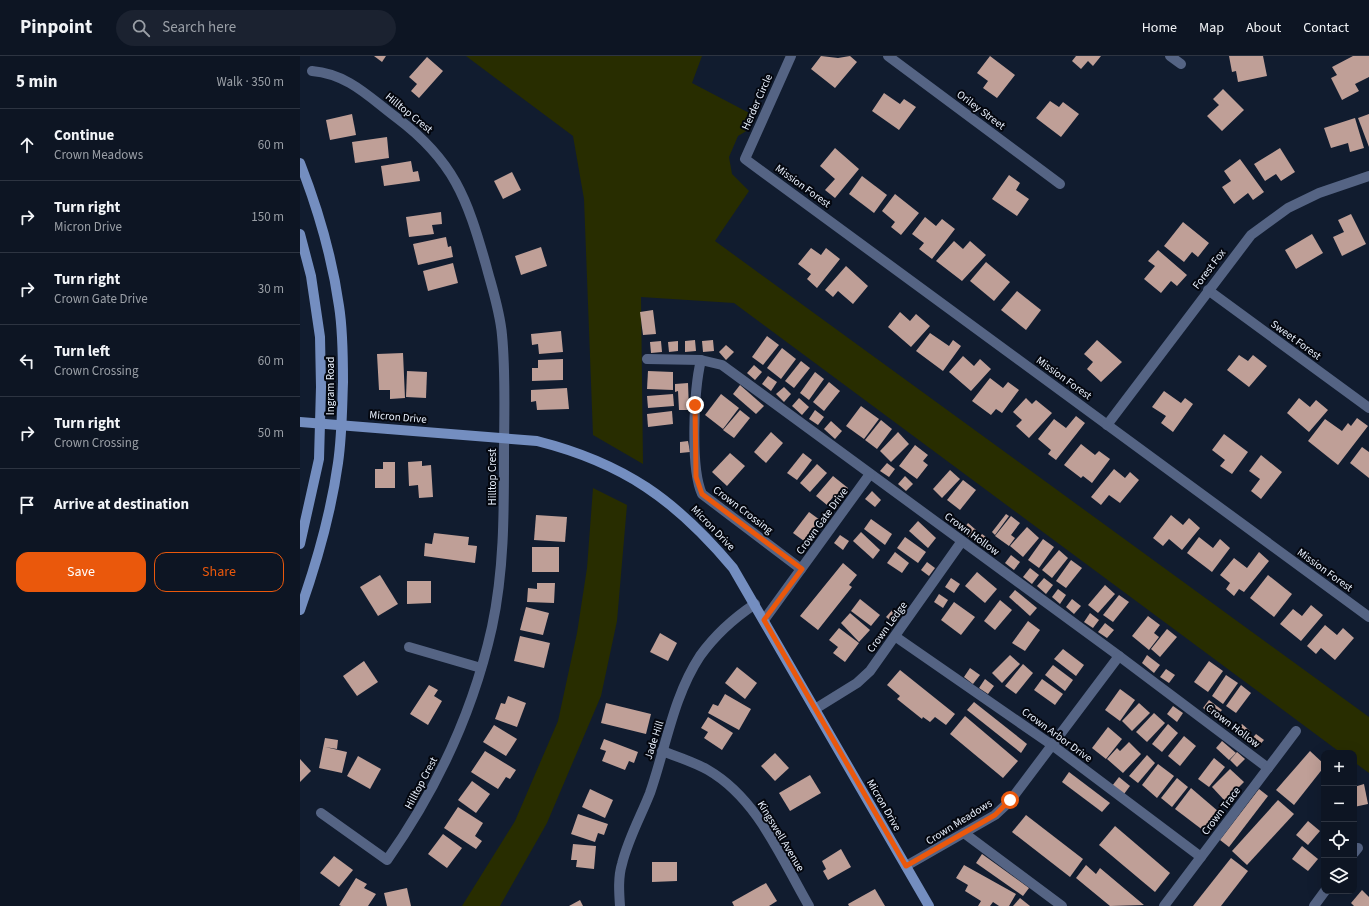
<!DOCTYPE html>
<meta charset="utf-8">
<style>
:root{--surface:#0d1523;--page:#1b2230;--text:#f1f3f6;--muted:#9a9fa6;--line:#2d3441;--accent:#ea580c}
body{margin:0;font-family:"Source Sans 3",sans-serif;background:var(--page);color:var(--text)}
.controls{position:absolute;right:12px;bottom:12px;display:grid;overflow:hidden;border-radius:8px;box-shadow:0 4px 16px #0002}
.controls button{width:36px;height:36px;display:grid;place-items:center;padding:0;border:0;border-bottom:1px solid var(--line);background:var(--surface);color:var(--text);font:20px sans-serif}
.stop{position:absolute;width:12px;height:12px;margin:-9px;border:3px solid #ea580c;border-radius:50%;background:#fff}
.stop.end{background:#ea580c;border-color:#fff;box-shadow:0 1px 4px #0008}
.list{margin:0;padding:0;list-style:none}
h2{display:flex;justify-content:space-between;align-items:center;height:52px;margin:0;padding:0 16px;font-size:17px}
h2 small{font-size:13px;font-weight:400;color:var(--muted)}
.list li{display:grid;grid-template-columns:26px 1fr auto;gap:12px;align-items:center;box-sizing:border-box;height:72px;padding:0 16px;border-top:1px solid var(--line)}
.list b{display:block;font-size:15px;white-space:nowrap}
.list p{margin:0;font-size:13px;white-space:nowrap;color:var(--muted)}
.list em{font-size:13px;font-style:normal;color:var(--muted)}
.actions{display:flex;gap:8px;padding:12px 16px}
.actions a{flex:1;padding:9px 0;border:1px solid var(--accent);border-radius:12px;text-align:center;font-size:14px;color:var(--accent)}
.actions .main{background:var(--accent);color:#fff}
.icon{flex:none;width:22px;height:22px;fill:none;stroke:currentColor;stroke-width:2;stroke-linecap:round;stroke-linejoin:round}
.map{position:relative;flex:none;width:1069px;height:850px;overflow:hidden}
header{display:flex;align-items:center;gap:24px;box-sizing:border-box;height:56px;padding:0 20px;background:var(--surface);border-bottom:1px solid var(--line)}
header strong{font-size:19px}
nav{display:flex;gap:22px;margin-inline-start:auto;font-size:14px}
.search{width:280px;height:36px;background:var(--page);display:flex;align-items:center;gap:10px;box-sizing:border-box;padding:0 14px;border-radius:22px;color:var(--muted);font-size:15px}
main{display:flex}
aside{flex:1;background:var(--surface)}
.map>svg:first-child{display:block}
</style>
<header>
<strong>Pinpoint</strong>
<div class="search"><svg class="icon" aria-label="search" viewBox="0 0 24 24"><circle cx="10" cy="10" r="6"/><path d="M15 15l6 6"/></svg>Search here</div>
<nav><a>Home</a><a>Map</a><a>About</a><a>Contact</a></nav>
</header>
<main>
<aside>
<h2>5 min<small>Walk · 350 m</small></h2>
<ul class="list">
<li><svg class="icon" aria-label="ahead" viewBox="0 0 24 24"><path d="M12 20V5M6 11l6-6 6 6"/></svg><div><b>Continue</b><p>Crown Meadows</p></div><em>60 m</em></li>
<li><svg class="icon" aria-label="right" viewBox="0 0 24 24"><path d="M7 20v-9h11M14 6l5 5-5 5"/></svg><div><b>Turn right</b><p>Micron Drive</p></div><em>150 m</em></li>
<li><svg class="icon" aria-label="right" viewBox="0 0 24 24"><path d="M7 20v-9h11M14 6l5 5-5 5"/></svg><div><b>Turn right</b><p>Crown Gate Drive</p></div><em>30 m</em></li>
<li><svg class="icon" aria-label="left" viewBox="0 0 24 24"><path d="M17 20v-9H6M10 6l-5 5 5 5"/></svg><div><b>Turn left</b><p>Crown Crossing</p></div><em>60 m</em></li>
<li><svg class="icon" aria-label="right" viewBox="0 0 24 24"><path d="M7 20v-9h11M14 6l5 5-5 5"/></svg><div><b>Turn right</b><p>Crown Crossing</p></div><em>50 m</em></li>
<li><svg class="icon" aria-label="arrive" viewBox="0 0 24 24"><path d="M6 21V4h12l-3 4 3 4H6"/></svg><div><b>Arrive at destination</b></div></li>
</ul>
<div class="actions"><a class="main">Save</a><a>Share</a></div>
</aside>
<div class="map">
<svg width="1069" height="850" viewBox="0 0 1069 850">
<rect width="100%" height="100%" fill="#111c2f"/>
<g fill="#282d00">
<path d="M166 0H402L392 27 455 60 448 74 438 80 429 101 432 118 449 135 415 185 1069 661V717L1054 706V697H1041L434 247 341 241 343 408 293 379 284 143 273 80Z"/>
<path d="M293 432 327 449 317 565 301 640 247 767 200 850H162L215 765 258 665 277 577 287 512Z"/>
</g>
<g fill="#bf9f97">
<path d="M74 0H86L82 6Z"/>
<path d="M521 0 538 2 550 0 557 6 535 32 511 13Z"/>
<path d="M690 0 715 19 697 42 683 32 688 25 677 17Z"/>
<path d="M776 0H801L793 10 788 5 781 13 772 5Z"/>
<path d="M929 0H963L967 20 938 26 936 15 932 16Z"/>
<path d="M1053 0H1069V21L1055 28 1059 35 1042 44 1031 22 1037 19 1032 11Z"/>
<path d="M127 1 143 15 119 42 111 35 117 28 109 21Z"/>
<path d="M923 33 944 54 922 75 907 60 919 49 913 43Z"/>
<path d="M584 37 600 48 604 43 616 51 599 74 572 55Z"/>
<path d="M750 45 759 51 763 46 779 58 761 81 736 62Z"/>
<path d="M52 58 56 79 30 84 26 64Z"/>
<path d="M1069 58V91L1058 62Z"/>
<path d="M1055 62 1064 92 1050 96 1048 87 1031 92 1024 72Z"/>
<path d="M87 81 89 102 55 107 52 86Z"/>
<path d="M535 92 559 113 535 142 525 134 535 123 520 110Z"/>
<path d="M980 92 995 116 981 125 976 118 965 125 954 108Z"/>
<path d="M940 103 964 136 953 144 948 137 934 148 922 131 931 125 924 115Z"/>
<path d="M111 105 113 116 118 115 120 125 84 130 81 110Z"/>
<path d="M212 116 221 134 203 143 194 125Z"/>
<path d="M709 119 720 127 716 134 729 143 717 160 692 143Z"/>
<path d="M562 120 587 139 574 157 549 138Z"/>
<path d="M595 138 619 157 601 179 591 171 595 166 582 155Z"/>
<path d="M141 156 142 168 132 169 134 178 109 181 106 161Z"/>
<path d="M1051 158 1066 188 1042 200 1033 181 1044 176 1038 164Z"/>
<path d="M625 161 636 170 642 163 655 173 632 203 619 193 624 187 612 178Z"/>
<path d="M883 166 909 187 898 201 892 196 884 206 864 190Z"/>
<path d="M1012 178 1023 197 996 213 985 194Z"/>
<path d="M146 181 148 191 151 190 153 201 118 209 113 188Z"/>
<path d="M654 185 663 193 670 185 686 199 662 225 636 205Z"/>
<path d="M241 191 247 210 221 219 215 200Z"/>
<path d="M511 192 521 199 526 192 540 203 517 232 507 223 511 218 498 208Z"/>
<path d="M858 194 887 219 877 230 871 225 861 237 844 223 855 210 848 205Z"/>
<path d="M686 206 710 226 694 245 670 225Z"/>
<path d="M153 207 158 227 128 235 123 215Z"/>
<path d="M546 210 568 230 553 248 538 235 533 241 525 234Z"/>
<path d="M717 235 741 254 726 274 701 254Z"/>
<path d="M353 254 356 278 343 279 340 256Z"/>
<path d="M600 256 610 265 616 258 630 270 611 291 588 271Z"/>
<path d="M261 275 263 296 239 298 238 288 232 289 231 278Z"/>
<path d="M630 277 649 290 653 284 661 290 643 315 616 295Z"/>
<path d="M467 280 479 289 463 309 452 301Z"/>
<path d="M395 284 396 295 385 296V285Z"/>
<path d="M413 284 414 295 403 296 402 285Z"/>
<path d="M797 284 822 306 801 326 787 313 793 306 784 298Z"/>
<path d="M361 285 362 296 351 297 350 286Z"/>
<path d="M378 285V295L369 296 368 286Z"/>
<path d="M426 289 434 296 426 304 419 296Z"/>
<path d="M482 292 496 303 481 323 467 312Z"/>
<path d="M103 297 105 342 90 343V334H79L77 298Z"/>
<path d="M939 299 948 305 953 299 967 310 949 331 927 314Z"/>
<path d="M663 300 674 310 680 303 691 313 671 335 649 316Z"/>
<path d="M263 303V324L232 325V312H238V304Z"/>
<path d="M501 305 510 312 494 332 485 325Z"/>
<path d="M454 309 462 316 455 324 447 317Z"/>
<path d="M107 315 127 316 126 342 106 341Z"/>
<path d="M348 315 373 316V334L347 333Z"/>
<path d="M515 316 524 323 509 344 500 337Z"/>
<path d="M468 320 477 326 471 335 462 328Z"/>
<path d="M690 322 703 332 708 326 719 334 702 357 696 353 691 359 672 345Z"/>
<path d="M529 326 540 335 524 355 513 346Z"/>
<path d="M388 327 389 354H379L378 335 375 336V328Z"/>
<path d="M440 329 464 350 456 358 433 338Z"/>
<path d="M484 331 491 338 484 346 476 338Z"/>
<path d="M267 332 269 353 237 354 236 345 231 346V334Z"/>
<path d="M864 335 881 347 885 342 893 348 873 376 861 367 866 360 852 351Z"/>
<path d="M373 338 374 350 348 352 347 340Z"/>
<path d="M421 338 439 352 423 373 405 359Z"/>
<path d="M499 342 509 351 502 359 492 350Z"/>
<path d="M726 342 732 348 736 344 752 357 729 382 716 370 722 364 713 356Z"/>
<path d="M999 342 1010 351 1016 344 1028 354 1009 376 987 357Z"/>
<path d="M561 350 579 363 564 383 546 370Z"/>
<path d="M440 354 450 362 434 382 423 374Z"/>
<path d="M515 354 524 361 518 369 509 363Z"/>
<path d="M372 355 373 368 348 371 347 358Z"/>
<path d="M776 360 785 367 756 404 748 398 751 394 738 383 754 363 766 372Z"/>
<path d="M1057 362 1068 370 1038 409 1008 385 1025 363 1042 375 1048 367 1051 370Z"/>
<path d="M581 364 592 373 577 393 565 384Z"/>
<path d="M531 365 542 375 535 383 524 373Z"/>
<path d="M471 376 483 387 466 407 454 396Z"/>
<path d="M598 376 609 388 591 406 580 395Z"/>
<path d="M924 378 948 396 932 418 920 410 925 404 912 394Z"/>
<path d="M388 385 390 396 380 397V386Z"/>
<path d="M781 388 795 399 799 395 810 403 792 427 783 420 781 422 764 409Z"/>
<path d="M615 389 628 399 623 405 628 409 617 423 599 410Z"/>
<path d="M1062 391 1069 396V422L1050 407Z"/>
<path d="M430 397 445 410 427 430 412 416Z"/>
<path d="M503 397 512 404 497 424 487 417Z"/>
<path d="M961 399 982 416 961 443 951 435 960 423 949 415Z"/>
<path d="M122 405V410L131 409 133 441 119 442 118 429 109 430 108 406Z"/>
<path d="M83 406H95V432H75V413H83Z"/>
<path d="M587 407 595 413 589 421 580 415Z"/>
<path d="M517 408 527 417 510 436 500 427Z"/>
<path d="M814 413 825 422 830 416 839 424 820 447 809 439 801 449 791 441Z"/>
<path d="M650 414 660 423 642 442 633 433Z"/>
<path d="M533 420 548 432 537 445 533 441 527 449 516 440Z"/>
<path d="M605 420 613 428 606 435 598 428Z"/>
<path d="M663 424 676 434 660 454 647 444Z"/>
<path d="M572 435 581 444 575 451 565 443Z"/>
<path d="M509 456 520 464 504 485 493 477Z"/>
<path d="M706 458 709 460 695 479 692 476Z"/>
<path d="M236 459 267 461 265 486 234 484Z"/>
<path d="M871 459 883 469 889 462 900 472 882 494 869 483 863 490 853 482Z"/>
<path d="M711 460 720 467 711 479 715 482 709 490 695 480Z"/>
<path d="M571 463 592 478 585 489 564 473Z"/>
<path d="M618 465 636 482 628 492 609 475Z"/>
<path d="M668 467 676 474 670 482 661 476Z"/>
<path d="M727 471 739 482 723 501 710 490Z"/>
<path d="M561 476 580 494 573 503 553 485Z"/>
<path d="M134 477 169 481 168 489 177 490 175 507 124 500 125 487 132 488Z"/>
<path d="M682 478 690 484 684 492 676 486Z"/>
<path d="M540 479 549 485 543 494 534 487Z"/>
<path d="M605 481 626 496 618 507 597 492Z"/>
<path d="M899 481 913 492 920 483 930 492 912 516 887 497Z"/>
<path d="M743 483 754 491 739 512 728 504Z"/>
<rect x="232" y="491" width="27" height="25"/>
<path d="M759 494 768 502 752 522 742 514Z"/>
<path d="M595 496 609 507 602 517 587 507Z"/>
<path d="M959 496 969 505 944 536 939 533 934 540 926 533 930 527 920 519 934 502 947 512Z"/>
<path d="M711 499 720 506 714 514 705 507Z"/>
<path d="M771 504 782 512 766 532 756 525Z"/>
<path d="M627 506 635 512 629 520 621 514Z"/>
<path d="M543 507 557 519 549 529 552 531 518 574 500 560Z"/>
<path d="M730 512 739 519 732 528 723 521Z"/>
<path d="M677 516 697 533 685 547 665 530Z"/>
<path d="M80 519 98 548 78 560 60 531Z"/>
<path d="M968 519 992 538 974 561 950 542Z"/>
<path d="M651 522 660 528 654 537 645 531Z"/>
<path d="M744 522 753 529 746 538 737 530Z"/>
<path d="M107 525H131V547L107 548Z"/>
<path d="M237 527H255L254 547 227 546 228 532 237 533Z"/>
<path d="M805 529 815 538 798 557 788 549Z"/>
<path d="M758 533 766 539 760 548 752 541Z"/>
<path d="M715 534 737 552 730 560 709 541Z"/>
<path d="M639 538 648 544 643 552 634 546Z"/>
<path d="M819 539 829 546 813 566 803 559Z"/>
<path d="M560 543 580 559 571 570 551 555Z"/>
<path d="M772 543 781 550 774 558 766 551Z"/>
<path d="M700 544 712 554 695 574 684 565Z"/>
<path d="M654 546 675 561 661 579 641 564Z"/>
<path d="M1011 549 1023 559 1001 585 980 568 993 553 1002 560Z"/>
<path d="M226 551 249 557 243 579 220 574Z"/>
<path d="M593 553 600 559 594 567 586 561Z"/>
<path d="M550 557 570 574 559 586 541 567Z"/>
<path d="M790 557 799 564 793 572 784 566Z"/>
<path d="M848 560 860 569 854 577 859 581 849 594 832 580Z"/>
<path d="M728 565 740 574 725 595 712 587Z"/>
<path d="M805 567 814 574 807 582 798 576Z"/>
<path d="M1025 569 1037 579 1043 572 1054 582 1035 604 1021 592 1016 598 1007 590Z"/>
<path d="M539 572 559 587 545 606 533 597 538 591 529 584Z"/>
<path d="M867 573 877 581 860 601 851 593Z"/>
<path d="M360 577 377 587 368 605 350 596Z"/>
<path d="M220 580 250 587 244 612 214 605Z"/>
<path d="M763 593 784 609 776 620 754 603Z"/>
<path d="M710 599 720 608 702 627 692 617Z"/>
<path d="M847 599 860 609 854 617 842 607Z"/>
<path d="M64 605 78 626 57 640 43 620Z"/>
<path d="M909 605 923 615 908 636 894 626Z"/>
<path d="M723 608 733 617 716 638 705 630Z"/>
<path d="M753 609 773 624 765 635 745 619Z"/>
<path d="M437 611 457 627 445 643 425 627Z"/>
<path d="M670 612 680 619 673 628 664 621Z"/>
<path d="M866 613 875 619 869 627 860 621Z"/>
<path d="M600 614 655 658 646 669 635 661 630 666 623 661 622 663 597 643 600 640 587 629Z"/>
<path d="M926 619 938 627 923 648 912 640Z"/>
<path d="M685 623 694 630 688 638 679 632Z"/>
<path d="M742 623 763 638 755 649 734 634Z"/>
<path d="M129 629 138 634 134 640 142 645 128 669 110 658Z"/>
<path d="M941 629 951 637 936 657 926 650Z"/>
<path d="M820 633 835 644 820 665 805 654Z"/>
<path d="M425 638 451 653 439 674 408 657 413 648 418 650Z"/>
<path d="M208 640 226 647 217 671 195 663 201 647 205 648Z"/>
<path d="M909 644 922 654 915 662 903 652Z"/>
<path d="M674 646 727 688 721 697 667 654Z"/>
<path d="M306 647 351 658 346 678 301 667Z"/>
<path d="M839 647 850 657 832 675 822 665Z"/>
<path d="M873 650 883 657 877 666 867 658Z"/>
<path d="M854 657 865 667 847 686 836 676Z"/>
<path d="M665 660 718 705 703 722 650 678Z"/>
<path d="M408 661 433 677 422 694 404 682 408 676 401 672Z"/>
<path d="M868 668 878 677 862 696 852 688Z"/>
<path d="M942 668 950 675 944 683 936 676Z"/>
<path d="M194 669 217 683 206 700 183 686Z"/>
<path d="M808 671 822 683 806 703 792 692Z"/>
<path d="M956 678 964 684 957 692 949 686Z"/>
<path d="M884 680 896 690 880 710 868 700Z"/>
<path d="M25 682 38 684 37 693 25 691 47 696 42 717 19 712Z"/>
<path d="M304 683 338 696 334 707 329 705 325 714 302 705 306 695 300 693Z"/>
<path d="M922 685 936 697 929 704 916 692Z"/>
<path d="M829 686 841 698 823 717 807 703 817 692 820 695Z"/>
<path d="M185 695 216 714 210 723 206 721 198 733 171 716Z"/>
<path d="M1010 695 1024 708V711L994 749 976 734Z"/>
<path d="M937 696 945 703 937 711 930 704Z"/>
<path d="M475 697 489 712 475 725 461 710Z"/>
<path d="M847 699 855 707 838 727 829 720Z"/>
<path d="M58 700 81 713 70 733 47 720Z"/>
<path d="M914 702 925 711 909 731 898 723Z"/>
<path d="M0 703 11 715 0 726Z"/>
<path d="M858 708 874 720 857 742 842 729Z"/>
<path d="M930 713 944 726 925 745 912 731Z"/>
<path d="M769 716 810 747 802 756 762 726Z"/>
<path d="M510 719 521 737 490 755 479 737Z"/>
<path d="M819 721 830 730 824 738 812 730Z"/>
<path d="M877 722 888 731 872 751 861 742Z"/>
<path d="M172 725 190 738 176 757 158 744Z"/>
<path d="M1064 728 1068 748 1054 751V731Z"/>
<path d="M891 732 919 756 904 775 875 753Z"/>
<path d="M290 733 313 744 305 762 282 751Z"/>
<path d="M959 733 968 740 929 791 920 784Z"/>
<path d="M978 744 994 758 947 809 932 795Z"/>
<path d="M158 751 183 767 175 780 182 785 176 793 144 772Z"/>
<path d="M278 758 308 768 304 779 298 777 295 786 271 778Z"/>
<path d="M726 759 783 803 770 821 712 776Z"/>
<path d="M1008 765 1020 775 1008 789 996 779Z"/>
<path d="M815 770 870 817 855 836 799 789Z"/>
<path d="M143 778 162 792 147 812 128 798Z"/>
<path d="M273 788 296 790 294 813 276 811 277 804H271Z"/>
<path d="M1002 790 1018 803 1008 815 992 803Z"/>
<path d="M541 793 551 811 528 824 523 815 526 813 522 805Z"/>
<path d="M682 798 729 832 723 840 676 807Z"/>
<path d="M34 800 53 814 39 831 20 817Z"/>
<path d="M931 802 948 815 921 850H893Z"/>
<path d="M352 806H377V825L352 826Z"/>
<path d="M664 809 716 838 709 850H699L693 846 690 850H678L681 845 665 835 668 829 656 822Z"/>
<path d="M786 809 796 818 800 812 844 849 810 850 776 822Z"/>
<path d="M56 822 67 828 64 832 76 838 68 850H41L39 849Z"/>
<path d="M466 827 477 845 469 850H434L432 846Z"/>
<path d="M107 832 111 850H87L84 837Z"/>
<path d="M575 833 585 850H549L548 848Z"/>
<path d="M1062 834 1069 841V850H1054L1051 847Z"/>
<path d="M720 842 730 850H713Z"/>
<path d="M280 844 283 850H269Z"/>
</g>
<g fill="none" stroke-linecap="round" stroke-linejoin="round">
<g stroke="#556484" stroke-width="10">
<path d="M491 0 445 103 1069 561"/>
<path d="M588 0 760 128"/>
<path d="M870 0 881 8"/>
<path d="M12 15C48 18 69 41 97 62 154 105 167 142 186 209 192 232 200 255 202 279 206 319 204 361 204 401 204 458 204 515 192 571 173 657 137 733 87 804L21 757"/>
<path d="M908 234 1069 352"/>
<path d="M347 303 401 304 422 309 819 600 968 712"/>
<path d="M401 304C394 333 390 412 402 438L501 513"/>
<path d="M807 369 951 179 988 152 1019 137 1069 120"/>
<path d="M464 564 570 418"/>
<path d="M596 581 752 689 901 801"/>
<path d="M109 591 181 612"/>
<path d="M515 653 557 627 570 615 662 485"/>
<path d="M362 695C378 701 394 706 408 714 458 743 481 802 509 850"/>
<path d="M664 777 762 850"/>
<path d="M1054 797 1058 792"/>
<path d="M606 810 695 759 710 745 819 600"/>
<path d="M320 850C319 836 318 821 322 808 328 783 341 760 350 737 366 691 373 641 400 600 415 579 434 562 455 548"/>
<path d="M864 850 996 675"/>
<path d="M1014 850 1025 835"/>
</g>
<g stroke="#748ec0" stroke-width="10">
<path d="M0 107C18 153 32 201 39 250 43 275 43 301 43 326 42 353 42 380 38 407 31 457 17 506 0 554"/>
<path d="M0 178 11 220 20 281 21 331 19 403 0 488"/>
<path d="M0 366 237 385C324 407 376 444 433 512L629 850"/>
</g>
</g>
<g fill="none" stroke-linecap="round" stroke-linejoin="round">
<path stroke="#ea580c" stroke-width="5" d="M395 349 396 421 402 438 502 513 464 564 606 810 695 759 710 744"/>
</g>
<g text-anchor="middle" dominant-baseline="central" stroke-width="4" stroke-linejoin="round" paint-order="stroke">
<g font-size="11" fill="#e9f1fe" stroke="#04070f">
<text transform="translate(457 46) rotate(-66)">Herder Circle</text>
<text transform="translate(681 54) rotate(37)">Oriley Street</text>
<text transform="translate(109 57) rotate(39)">Hilltop Crest</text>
<text transform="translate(503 130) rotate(36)">Mission Forest</text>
<text transform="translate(909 213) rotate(-53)">Forest Fox</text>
<text transform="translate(996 284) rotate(36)">Sweet Forest</text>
<text transform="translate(764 322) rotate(36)">Mission Forest</text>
<text transform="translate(30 330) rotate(-90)">Ingram Road</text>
<text transform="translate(98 361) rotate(5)">Micron Drive</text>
<text transform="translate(192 421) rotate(-90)">Hilltop Crest</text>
<text transform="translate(443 454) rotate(37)">Crown Crossing</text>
<text transform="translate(522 465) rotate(-54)">Crown Gate Drive</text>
<text transform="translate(413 472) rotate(46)">Micron Drive</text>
<text transform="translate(672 478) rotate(36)">Crown Hollow</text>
<text transform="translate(1025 514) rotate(36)">Mission Forest</text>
<text transform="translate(587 571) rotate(-54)">Crown Ledge</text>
<text transform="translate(933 670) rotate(37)">Crown Hollow</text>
<text transform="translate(757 679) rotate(36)">Crown Arbor Drive</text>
<text transform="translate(354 684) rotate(-72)">Jade Hill</text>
<text transform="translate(121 727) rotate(-62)">Hilltop Crest</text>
<text transform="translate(584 749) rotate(60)">Micron Drive</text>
<text transform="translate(921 755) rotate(-53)">Crown Trace</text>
<text transform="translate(659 766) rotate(-32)">Crown Meadows</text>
<text transform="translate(481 780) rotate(59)">Kingswell Avenue</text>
</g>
</g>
</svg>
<div class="controls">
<button>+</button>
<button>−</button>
<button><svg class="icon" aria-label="locate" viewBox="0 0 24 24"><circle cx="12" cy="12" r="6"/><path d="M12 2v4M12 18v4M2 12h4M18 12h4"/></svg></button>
<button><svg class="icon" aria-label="layers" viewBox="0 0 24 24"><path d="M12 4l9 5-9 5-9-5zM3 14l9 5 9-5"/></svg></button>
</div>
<div class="stop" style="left:710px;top:744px"></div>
<div class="stop end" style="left:395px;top:349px"></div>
</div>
</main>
